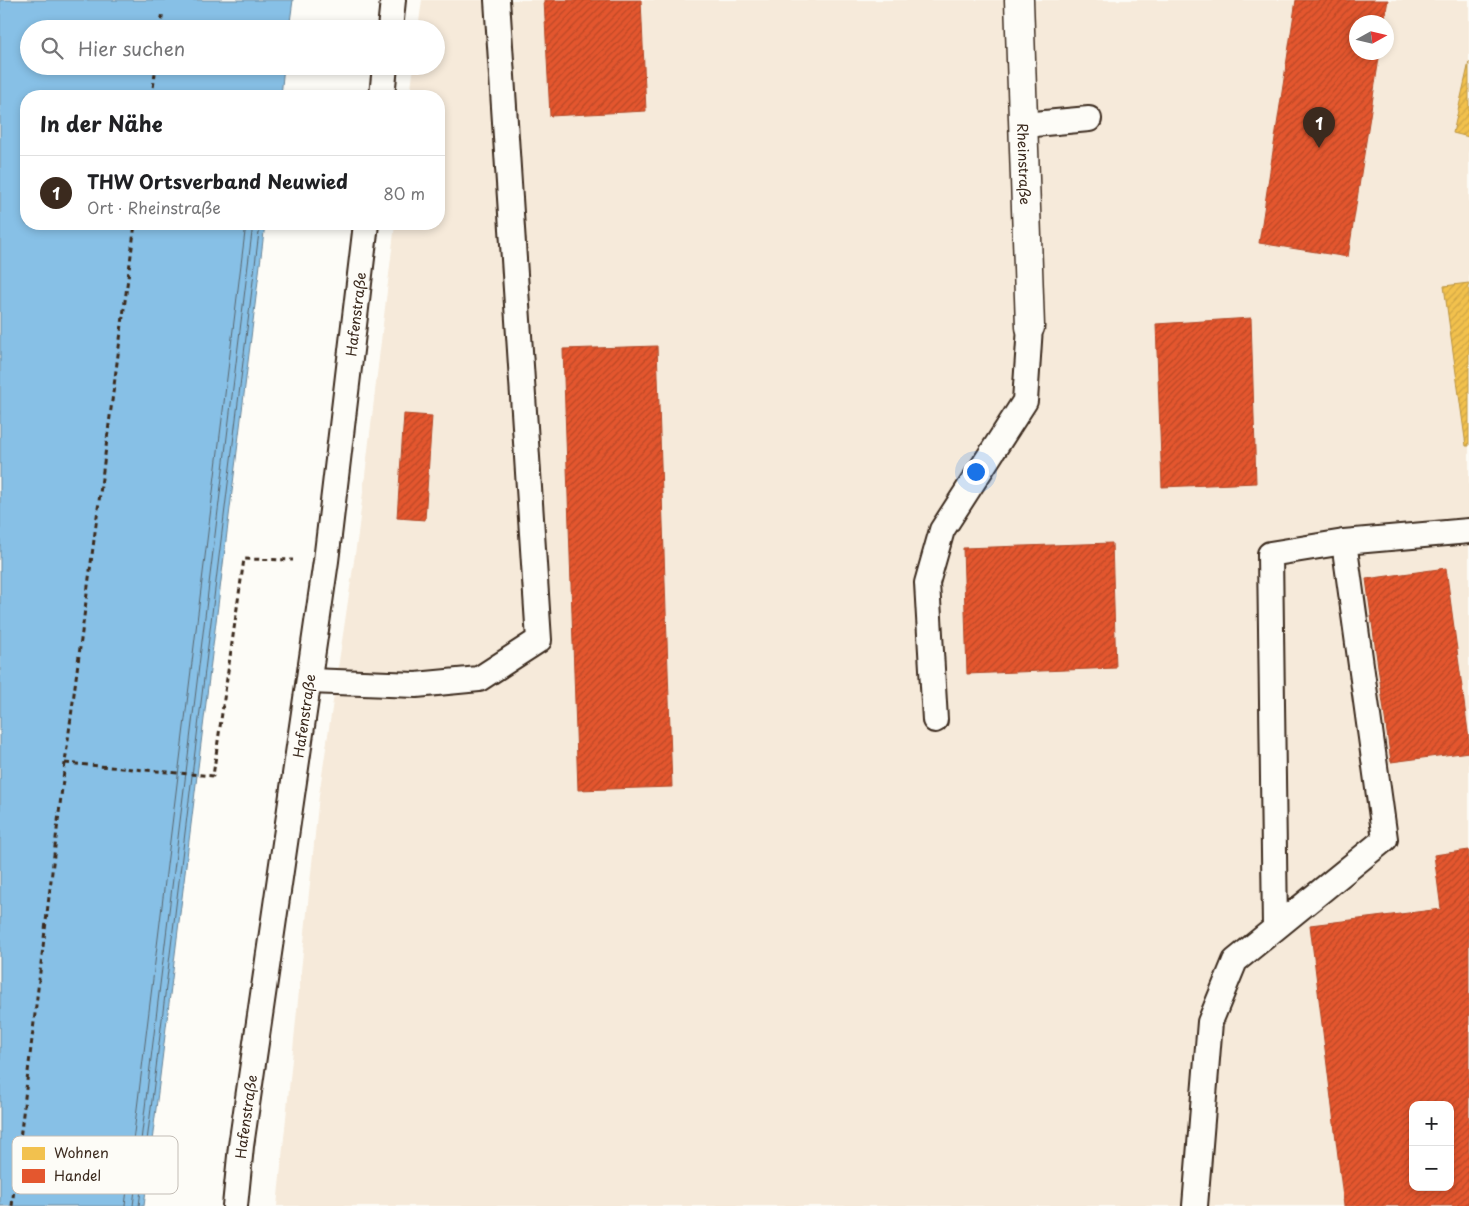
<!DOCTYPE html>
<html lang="de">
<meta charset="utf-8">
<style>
:root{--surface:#fff;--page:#f2f2f2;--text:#202124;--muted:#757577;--line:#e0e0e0;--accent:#3b2a1e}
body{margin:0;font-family:"Playpen Sans",sans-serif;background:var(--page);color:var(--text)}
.controls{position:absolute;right:15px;bottom:15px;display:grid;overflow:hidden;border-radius:10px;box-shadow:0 2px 8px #0003}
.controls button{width:45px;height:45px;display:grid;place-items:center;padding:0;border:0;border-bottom:1px solid var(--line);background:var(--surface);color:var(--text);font:25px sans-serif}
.compass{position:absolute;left:1349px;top:15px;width:45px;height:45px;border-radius:50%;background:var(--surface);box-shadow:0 2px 8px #0003;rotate:82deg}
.you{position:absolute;left:975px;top:471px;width:18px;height:18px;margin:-12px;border:4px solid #fff;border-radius:50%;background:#1a73e8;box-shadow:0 0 0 8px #1a73e833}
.badge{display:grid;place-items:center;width:32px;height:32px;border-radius:50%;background:var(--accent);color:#fff;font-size:16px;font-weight:700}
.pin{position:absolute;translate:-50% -41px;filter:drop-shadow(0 1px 2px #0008)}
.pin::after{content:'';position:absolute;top:26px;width:18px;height:15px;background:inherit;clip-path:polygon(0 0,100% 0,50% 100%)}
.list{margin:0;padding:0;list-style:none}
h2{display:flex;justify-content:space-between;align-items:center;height:65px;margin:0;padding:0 20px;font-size:21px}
h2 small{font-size:16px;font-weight:400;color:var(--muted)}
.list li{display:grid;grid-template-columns:32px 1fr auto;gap:15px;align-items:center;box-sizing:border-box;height:75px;padding:0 20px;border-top:1px solid var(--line)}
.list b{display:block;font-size:19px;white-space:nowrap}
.list p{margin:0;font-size:16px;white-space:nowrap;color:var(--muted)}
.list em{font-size:16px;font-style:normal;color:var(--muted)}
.icon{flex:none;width:28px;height:28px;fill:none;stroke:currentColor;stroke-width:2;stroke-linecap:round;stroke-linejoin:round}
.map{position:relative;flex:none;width:1469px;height:1206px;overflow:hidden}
.search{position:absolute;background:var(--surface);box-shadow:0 2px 8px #0003;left:20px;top:20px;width:425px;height:55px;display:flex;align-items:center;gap:12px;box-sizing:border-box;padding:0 18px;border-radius:28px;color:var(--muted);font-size:19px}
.panel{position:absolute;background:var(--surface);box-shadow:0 2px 8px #0003;left:20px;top:90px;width:425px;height:140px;border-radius:20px}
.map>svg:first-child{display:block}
</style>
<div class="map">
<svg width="1469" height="1206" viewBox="0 0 1469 1206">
<defs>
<pattern id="homes-hatch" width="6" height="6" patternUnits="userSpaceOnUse" patternTransform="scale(1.25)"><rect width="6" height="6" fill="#f2c14e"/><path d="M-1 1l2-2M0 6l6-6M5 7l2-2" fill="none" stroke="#d0a644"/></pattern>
<pattern id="shops-hatch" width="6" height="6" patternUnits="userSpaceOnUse" patternTransform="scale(1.25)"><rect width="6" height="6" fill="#e4572e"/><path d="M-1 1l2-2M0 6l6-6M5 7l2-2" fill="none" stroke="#ba4827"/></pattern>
</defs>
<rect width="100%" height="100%" fill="#fdfcf7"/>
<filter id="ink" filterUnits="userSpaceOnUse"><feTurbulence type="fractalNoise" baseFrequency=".02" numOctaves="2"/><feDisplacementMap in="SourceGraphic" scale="10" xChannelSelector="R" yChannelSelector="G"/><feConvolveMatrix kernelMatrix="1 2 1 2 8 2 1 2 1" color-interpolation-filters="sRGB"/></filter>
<g filter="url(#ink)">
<path fill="#f6eada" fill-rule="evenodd" d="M422 0H1469V1206H277L319 795 358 534 395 224H439V96H410L414 66H436V29H418ZM1356 22H1386V52H1356ZM1413 1105H1450V1187H1413Z"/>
<path fill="#87c0e6" stroke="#698496" d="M0 0H293L289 29H29V66H284L281 96H26V224H265L144 1206H0Z"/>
<g fill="url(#homes-hatch)" stroke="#bb9440">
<path d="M1469 62V137L1453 133Z"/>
<path d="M1469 283V446H1466L1444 286Z"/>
</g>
<g fill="url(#shops-hatch)" stroke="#b14a29" fill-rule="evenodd">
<path d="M544 0H641L646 111 550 116Z"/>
<path d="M1296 0H1388L1384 22H1356V52H1380L1348 257 1259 243Z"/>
<path d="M1251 318 1256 483 1162 487 1156 324Z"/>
<path d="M657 346 672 787 578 790 563 349Z"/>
<path d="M404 414 432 416 425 520 397 518Z"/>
<path d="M1112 543 1116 668 967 674 963 548Z"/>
<path d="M1446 568 1469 739V752L1391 762 1366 579Z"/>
<path d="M1469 850V1206H1344L1310 925 1441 909 1434 855ZM1413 1105H1450V1187H1413Z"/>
</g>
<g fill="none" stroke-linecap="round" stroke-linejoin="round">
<g stroke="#59666e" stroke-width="1">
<path d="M125 1206 246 224"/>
<path d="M133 1206 253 224"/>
<path d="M139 1206 260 224"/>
</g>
<g stroke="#3b2a1e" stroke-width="28">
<g id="service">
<path d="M390 29 393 0"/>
<path d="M382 96 385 66"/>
<path d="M1023 125 1089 119"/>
<path d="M1344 542 1469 531"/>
<path d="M309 681 416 685 479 679 539 640 497 0"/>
<path d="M935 720 927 583 942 530 1025 401 1030 327"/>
<path id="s1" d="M235 1206 241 1146 326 561 366 224"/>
<path d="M1195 1206 1210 1022 1235 961 1385 839 1344 542 1270 554 1275 927"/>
</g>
</g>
<g stroke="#3b2a1e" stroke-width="31">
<g id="minor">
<path id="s2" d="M1019 0 1030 327"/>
</g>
</g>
<g stroke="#3b2a1e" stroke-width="3" stroke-dasharray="5 4" stroke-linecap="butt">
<path d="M160 29 163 12"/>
<path d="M152 96 156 66"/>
<path d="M65 763 213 776 244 559 293 560"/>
<path d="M12 1206 65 763 135 224"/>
</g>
<use href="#service" stroke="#fdfcf7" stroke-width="24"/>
<use href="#minor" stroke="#fdfcf7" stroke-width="28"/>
</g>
</g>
<g text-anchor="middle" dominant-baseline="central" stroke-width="5" stroke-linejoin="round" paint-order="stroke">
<g font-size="14" fill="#3b2a1e" stroke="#fdfcf7">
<text stroke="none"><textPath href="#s2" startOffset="164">Rheinstraße</textPath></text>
<text stroke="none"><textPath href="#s1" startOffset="900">Hafenstraße</textPath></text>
<text stroke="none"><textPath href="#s1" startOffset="495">Hafenstraße</textPath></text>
<text stroke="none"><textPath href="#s1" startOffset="90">Hafenstraße</textPath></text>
</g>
</g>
<rect x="12" y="1136" width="166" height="58" rx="8" fill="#fdfcf7" stroke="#c3bdb6" stroke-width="1"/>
<rect x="22" y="1147" width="23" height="13" fill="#f2c14e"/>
<rect x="22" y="1169" width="23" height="14" fill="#e4572e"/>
<g font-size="14" fill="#3b2a1e">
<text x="54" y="1158">Wohnen</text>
<text x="54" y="1181">Handel</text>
</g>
</svg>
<div class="controls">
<button>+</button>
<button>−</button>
</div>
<svg class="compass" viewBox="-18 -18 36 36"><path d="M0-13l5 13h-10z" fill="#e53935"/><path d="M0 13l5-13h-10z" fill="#757577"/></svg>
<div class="you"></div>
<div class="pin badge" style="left:1319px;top:148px">1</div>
<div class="search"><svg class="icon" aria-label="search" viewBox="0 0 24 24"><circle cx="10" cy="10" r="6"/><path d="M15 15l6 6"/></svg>Hier suchen</div>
<section class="panel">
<h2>In der Nähe<small></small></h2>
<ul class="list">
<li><span class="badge">1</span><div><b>THW Ortsverband Neuwied</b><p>Ort · Rheinstraße</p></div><em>80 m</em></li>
</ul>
</section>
</div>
